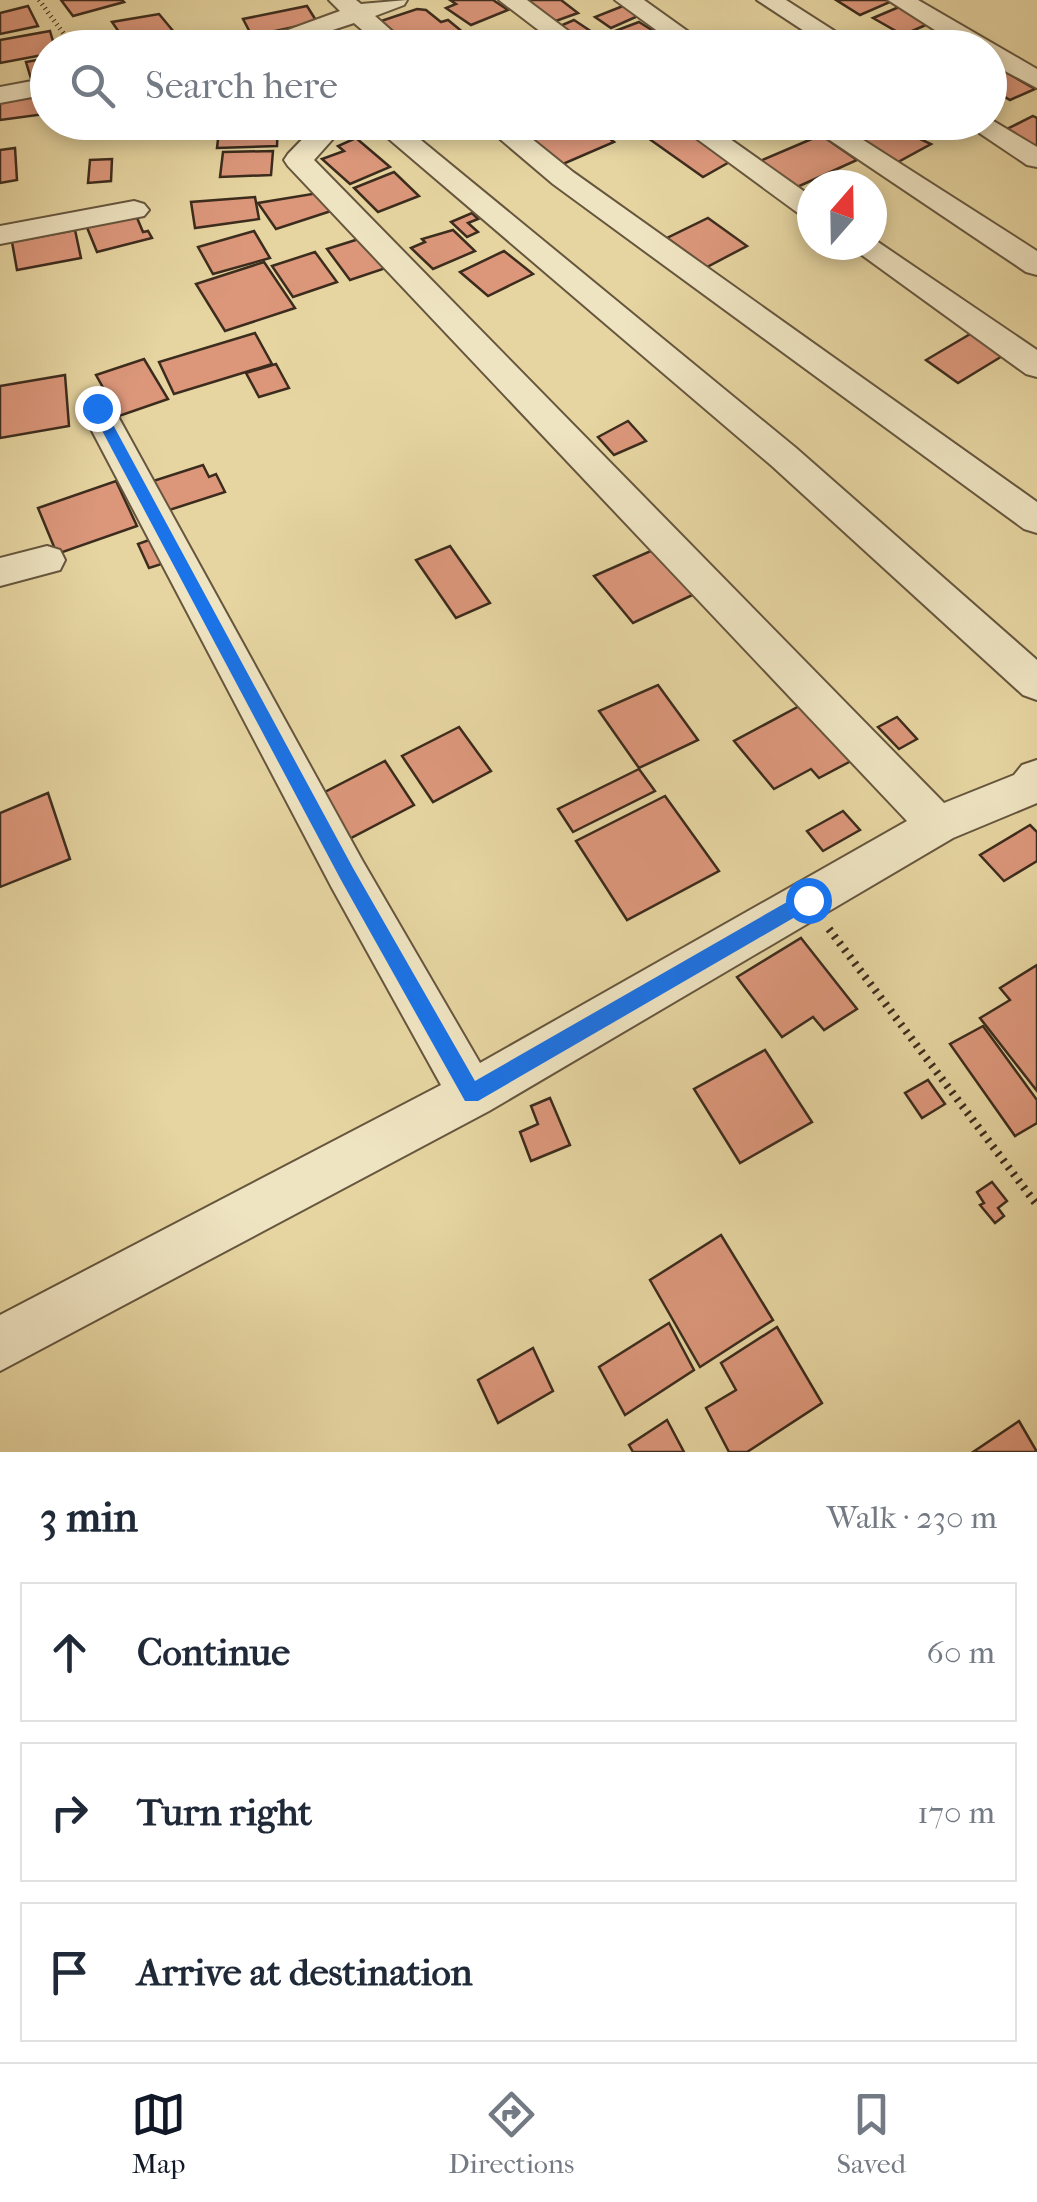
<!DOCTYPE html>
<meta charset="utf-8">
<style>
:root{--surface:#fff;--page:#f6f6f7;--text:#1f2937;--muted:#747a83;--line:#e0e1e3;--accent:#111827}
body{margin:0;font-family:"IM FELL French Canon",serif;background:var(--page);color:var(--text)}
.compass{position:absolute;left:797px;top:170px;width:90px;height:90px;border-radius:50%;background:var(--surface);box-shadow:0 5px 15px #0003;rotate:20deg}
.stop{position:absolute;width:30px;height:30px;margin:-22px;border:8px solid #1a73e8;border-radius:50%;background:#fff}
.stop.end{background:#1a73e8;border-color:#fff;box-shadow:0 2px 10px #0008}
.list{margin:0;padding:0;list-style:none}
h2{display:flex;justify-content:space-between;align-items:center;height:130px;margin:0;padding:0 40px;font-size:42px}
h2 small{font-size:32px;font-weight:400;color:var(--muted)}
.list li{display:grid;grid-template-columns:65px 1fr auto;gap:30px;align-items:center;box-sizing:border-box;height:140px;margin:0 20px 20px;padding:0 20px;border:2px solid var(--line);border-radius:0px}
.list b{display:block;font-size:38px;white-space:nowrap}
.list em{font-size:32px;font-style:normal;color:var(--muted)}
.icon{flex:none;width:55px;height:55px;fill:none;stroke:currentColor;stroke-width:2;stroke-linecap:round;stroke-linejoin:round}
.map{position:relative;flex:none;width:1037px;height:1452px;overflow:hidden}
.search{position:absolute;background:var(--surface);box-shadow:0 5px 15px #0003;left:30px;right:30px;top:30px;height:110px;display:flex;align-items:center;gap:25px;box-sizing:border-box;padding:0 35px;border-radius:55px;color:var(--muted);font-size:38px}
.sheet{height:610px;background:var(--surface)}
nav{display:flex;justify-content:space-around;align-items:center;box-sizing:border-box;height:140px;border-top:2px solid var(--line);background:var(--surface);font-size:28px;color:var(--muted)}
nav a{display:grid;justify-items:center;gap:5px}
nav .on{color:var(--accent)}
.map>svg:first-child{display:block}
</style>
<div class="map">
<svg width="1037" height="1452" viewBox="0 0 1037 1452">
<rect width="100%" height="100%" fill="#e6d5a1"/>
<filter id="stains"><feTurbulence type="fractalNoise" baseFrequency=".002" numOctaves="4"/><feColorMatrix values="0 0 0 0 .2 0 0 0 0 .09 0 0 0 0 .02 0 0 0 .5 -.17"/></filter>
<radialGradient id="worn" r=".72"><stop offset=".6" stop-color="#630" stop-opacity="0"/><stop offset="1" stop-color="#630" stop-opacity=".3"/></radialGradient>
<g fill="#dc977b" stroke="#3c2c1d" stroke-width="2.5">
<path d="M61 0H122L124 2 73 16Z"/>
<path d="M450 0H493L508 10 471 25 446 8 456 4Z"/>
<path d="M519 0H561L578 13 550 23Z"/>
<path d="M836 0H886L890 2 860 15Z"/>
<path d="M28 6 38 26 0 34V13Z"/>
<path d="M307 6 317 22 252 36 243 19Z"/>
<path d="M623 6 638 16 611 28 595 17Z"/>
<path d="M899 7 928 24 903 35 873 18Z"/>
<path d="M417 9 426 10 441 22 448 20 470 38 443 48H412L381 21Z"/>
<path d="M159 14 174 32 128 45 112 22Z"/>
<path d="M574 20 592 32 578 38 560 26Z"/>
<path d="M639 22 663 37 638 48H593L586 42Z"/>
<path d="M938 29 968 48H925L912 39Z"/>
<path d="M50 31 55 48H48V54L0 63V40Z"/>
<path d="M180 32 191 48 134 45Z"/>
<path d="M347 32 368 48H318L311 42Z"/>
<path d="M48 58V79L32 82 26 62Z"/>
<path d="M990 63 1035 89 1010 100 990 88Z"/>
<path d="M43 95 45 114 0 120V101Z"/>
<path d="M1033 116 1037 118V150L1001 132Z"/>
<path d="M220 122H278L277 146 217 148Z"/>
<path d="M503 122H588L614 142 556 167Z"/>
<path d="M655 122H669L684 129 733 160 703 177 638 131Z"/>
<path d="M841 122H894L890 125 931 144 898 162 836 125Z"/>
<path d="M821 135 857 160 795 188 760 161Z"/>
<path d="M356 138 390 167 350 184 322 159 344 151 338 146Z"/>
<path d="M15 148 17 180 0 183V150Z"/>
<path d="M273 151 271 175 220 177 223 152Z"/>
<path d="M112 159 111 181 88 183 90 160Z"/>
<path d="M394 172 419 196 378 212 354 188Z"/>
<path d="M318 193 331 211 276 229 258 203Z"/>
<path d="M255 197 259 219 195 228 191 202Z"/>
<path d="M135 213 143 232 148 231 152 238 97 252 86 225Z"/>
<path d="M472 213 478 219 468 223 478 232 467 237 451 222Z"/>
<path d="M708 218 747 246 707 267 667 238Z"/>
<path d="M75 230 81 258 17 270 12 242Z"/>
<path d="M453 230 475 251 433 269 411 248 425 242 422 239Z"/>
<path d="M254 231 270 258 213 274 198 247Z"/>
<path d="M362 238 386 268 350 280 327 249Z"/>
<path d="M504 251 533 274 488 296 460 272Z"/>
<path d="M315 252 337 282 293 297 272 266Z"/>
<path d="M264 262 295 308 225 331 196 284Z"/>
<path d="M255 333 272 364 174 394 159 362Z"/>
<path d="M972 333 1004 355 958 383 926 360Z"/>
<path d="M144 359 168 399 119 416 96 375Z"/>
<path d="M276 364 289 388 259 397 246 373Z"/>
<path d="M65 375 69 426 0 438V386Z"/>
<path d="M628 421 646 441 614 455 598 437Z"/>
<path d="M203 465 209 477 216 474 225 492 160 513 147 483Z"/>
<path d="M116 481 137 526 57 554 38 508Z"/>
<path d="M160 536 171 561 149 568 138 544Z"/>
<path d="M450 546 490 603 456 618 416 560Z"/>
<path d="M662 546 701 591 633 623 594 576Z"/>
<path d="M658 685 698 740 639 768 599 711Z"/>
<path d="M805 703 853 760 819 778 811 769 774 789 734 741Z"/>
<path d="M897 717 917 739 899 749 878 727Z"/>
<path d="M459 727 491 771 433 802 402 756Z"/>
<path d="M385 761 414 805 349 839 321 794Z"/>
<path d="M639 769 655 791 573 832 558 809Z"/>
<path d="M48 793 70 859 0 887V813Z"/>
<path d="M665 796 719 871 627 920 576 841Z"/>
<path d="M843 811 860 830 823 851 807 831Z"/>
<path d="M1030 825 1037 832V861L1004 881 980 855Z"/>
<path d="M801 938 857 1009 824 1030 813 1017 782 1037 737 977Z"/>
<path d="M1037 965V1091L980 1018 1010 1000 1000 988Z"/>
<path d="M983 1026 1037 1100V1123L1015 1136 950 1044Z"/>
<path d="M765 1050 812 1122 740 1163 694 1089Z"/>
<path d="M928 1080 945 1104 922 1118 905 1093Z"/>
<path d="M550 1098 570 1145 531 1161 520 1132 538 1124 531 1106Z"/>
<path d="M992 1182 1007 1201 998 1208 1004 1216 995 1223 980 1205 984 1203 977 1192Z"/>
<path d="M721 1235 773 1320 700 1367 650 1280Z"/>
<path d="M669 1323 694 1370 625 1415 599 1367Z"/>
<path d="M777 1327 822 1403 747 1452H729L706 1408 736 1390 721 1363Z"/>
<path d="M533 1348 553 1391 498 1423 478 1380Z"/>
<path d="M667 1420 684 1452H633L629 1445Z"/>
<path d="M1019 1421 1037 1452H973Z"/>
</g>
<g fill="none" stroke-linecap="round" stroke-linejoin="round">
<g stroke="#66563e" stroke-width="4">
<g id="minor">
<path d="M329 0H356L361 4 407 0 404 5 375 16 411 48H383L354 23 278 48H230L233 43 288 30 340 11Z"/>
<path d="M499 0H527L591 48H562Z"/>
<path d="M615 0H644L711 48H681Z"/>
<path d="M757 0H786L861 48H830Z"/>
<path d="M888 0H918L1037 69V88L990 63V48H963Z"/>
<path d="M48 78V94L0 103V87Z"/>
<path d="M990 119 1037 147V167L1027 165 963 122H990Z"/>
<path d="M319 122H348L314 160 944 803 1014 775 1022 765 1037 760V803L953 838 489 1111 0 1371V1315L441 1085 332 888 80 408 85 400 97 396 109 400 362 860 480 1063 907 821 288 166 284 160 288 154Z"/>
<path d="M369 122H399L796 448 1037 660V700L1023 695 772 466Z"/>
<path d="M480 122H511L573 172 1037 502V533L1024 529 553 184Z"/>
<path d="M674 122H706L812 197V219L802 216Z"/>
<path d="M803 122H835L1037 251V275L1026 272Z"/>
<path d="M134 201 144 204 149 210 144 216 0 244V226Z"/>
<path d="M872 238 1037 350V377L1026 374 848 245H872Z"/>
<path d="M47 546 60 550 65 560 60 570 0 586V558Z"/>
</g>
</g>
<path stroke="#3c2c1d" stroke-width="5" stroke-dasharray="1 4" stroke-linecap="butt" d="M39 0 74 48"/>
<path stroke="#3c2c1d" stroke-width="8" stroke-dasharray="2.5 6" stroke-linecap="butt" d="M829 929 1037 1205"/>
<use href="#minor" fill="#efe4c2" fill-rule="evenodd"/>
</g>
<path fill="#1a73e8" d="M97 404 104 408 353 868 475 1081 801 894H814V906L478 1101H465L341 880 90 408Z"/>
<rect width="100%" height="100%" filter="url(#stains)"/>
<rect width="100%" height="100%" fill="url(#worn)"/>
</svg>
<svg class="compass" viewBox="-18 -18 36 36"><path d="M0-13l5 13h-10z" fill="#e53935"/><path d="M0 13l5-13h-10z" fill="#747a83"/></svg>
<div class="stop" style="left:808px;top:900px"></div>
<div class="stop end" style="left:97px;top:408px"></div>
<div class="search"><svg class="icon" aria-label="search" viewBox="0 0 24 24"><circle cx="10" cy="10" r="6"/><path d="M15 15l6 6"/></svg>Search here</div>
</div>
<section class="sheet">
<h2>3 min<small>Walk · 230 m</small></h2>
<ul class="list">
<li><svg class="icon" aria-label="ahead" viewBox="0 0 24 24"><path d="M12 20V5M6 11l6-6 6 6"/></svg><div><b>Continue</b></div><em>60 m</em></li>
<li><svg class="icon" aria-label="right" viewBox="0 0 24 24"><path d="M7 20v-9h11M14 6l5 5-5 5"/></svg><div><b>Turn right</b></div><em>170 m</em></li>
<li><svg class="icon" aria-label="arrive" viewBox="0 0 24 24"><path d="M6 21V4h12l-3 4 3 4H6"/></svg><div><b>Arrive at destination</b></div></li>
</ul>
</section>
<nav>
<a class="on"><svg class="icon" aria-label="map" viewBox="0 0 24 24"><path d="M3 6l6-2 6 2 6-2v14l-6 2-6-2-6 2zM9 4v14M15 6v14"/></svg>Map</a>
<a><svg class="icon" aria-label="directions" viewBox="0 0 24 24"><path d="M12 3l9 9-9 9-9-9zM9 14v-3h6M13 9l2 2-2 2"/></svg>Directions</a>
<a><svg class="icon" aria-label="saved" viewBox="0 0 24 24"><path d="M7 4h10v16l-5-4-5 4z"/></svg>Saved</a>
</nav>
